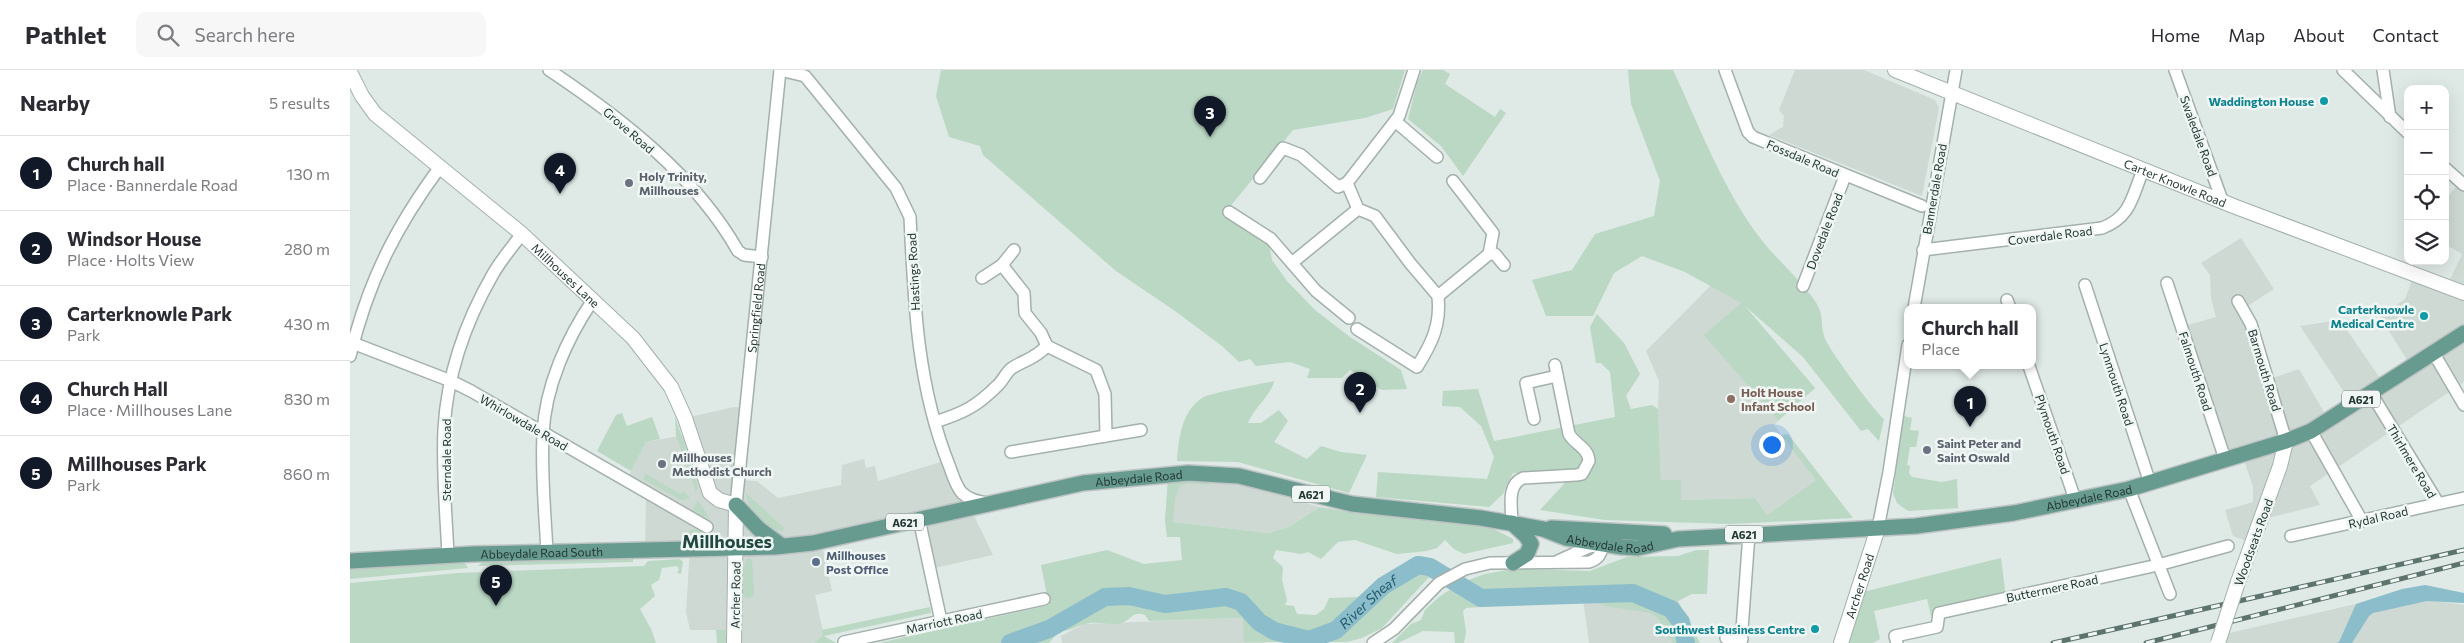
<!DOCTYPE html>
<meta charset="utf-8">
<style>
:root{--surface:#fff;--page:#f7f7f7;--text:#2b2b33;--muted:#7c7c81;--line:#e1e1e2;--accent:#111827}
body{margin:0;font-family:Commissioner,sans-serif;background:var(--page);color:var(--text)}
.controls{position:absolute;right:15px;top:15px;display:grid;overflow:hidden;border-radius:10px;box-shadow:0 5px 20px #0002}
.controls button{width:45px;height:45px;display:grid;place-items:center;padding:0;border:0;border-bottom:1px solid var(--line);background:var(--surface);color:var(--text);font:25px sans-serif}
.you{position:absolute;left:1421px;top:374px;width:18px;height:18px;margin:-12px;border:4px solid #fff;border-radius:50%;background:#1a73e8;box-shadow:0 0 0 8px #1a73e833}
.badge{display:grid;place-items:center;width:32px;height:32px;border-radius:50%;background:var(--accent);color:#fff;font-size:16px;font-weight:700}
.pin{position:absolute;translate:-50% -41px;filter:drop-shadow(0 1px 2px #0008)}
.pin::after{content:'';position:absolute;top:26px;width:18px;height:15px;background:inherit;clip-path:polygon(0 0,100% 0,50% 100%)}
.popup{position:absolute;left:1554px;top:234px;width:132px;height:65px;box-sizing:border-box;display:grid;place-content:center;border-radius:10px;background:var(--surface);filter:drop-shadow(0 1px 4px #0005);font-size:16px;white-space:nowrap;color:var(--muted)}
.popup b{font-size:19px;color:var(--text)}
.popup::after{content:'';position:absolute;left:50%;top:100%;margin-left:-10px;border:10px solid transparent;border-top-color:var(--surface)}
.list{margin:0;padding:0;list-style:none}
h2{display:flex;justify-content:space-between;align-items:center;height:65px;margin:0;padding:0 20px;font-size:21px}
h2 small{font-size:16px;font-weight:400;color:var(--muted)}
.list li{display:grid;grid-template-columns:32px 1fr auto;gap:15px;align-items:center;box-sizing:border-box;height:75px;padding:0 20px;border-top:1px solid var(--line)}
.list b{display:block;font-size:19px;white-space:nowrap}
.list p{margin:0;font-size:16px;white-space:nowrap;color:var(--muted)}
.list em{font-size:16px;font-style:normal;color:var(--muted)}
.icon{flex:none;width:28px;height:28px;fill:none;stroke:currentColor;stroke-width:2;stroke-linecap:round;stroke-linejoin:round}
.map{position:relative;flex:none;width:2114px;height:573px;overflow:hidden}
header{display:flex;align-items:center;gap:30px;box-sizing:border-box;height:70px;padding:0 25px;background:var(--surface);border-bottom:1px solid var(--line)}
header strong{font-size:24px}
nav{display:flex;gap:28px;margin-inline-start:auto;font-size:18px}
.search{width:350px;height:45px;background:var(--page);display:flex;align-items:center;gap:12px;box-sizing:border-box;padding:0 18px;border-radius:10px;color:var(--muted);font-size:19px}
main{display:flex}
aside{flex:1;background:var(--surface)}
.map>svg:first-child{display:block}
</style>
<header>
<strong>Pathlet</strong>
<div class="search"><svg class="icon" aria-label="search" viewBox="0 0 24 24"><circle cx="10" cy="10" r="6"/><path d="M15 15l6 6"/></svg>Search here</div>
<nav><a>Home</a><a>Map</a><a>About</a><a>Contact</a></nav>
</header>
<main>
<aside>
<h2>Nearby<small>5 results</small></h2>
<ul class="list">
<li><span class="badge">1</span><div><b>Church hall</b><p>Place · Bannerdale Road</p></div><em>130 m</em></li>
<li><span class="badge">2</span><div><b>Windsor House</b><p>Place · Holts View</p></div><em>280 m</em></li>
<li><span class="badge">3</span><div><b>Carterknowle Park</b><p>Park</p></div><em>430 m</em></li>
<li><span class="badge">4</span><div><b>Church Hall</b><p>Place · Millhouses Lane</p></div><em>830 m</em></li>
<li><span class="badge">5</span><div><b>Millhouses Park</b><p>Park</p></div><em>860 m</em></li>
</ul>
</aside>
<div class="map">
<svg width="2114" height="573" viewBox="0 0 2114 573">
<rect width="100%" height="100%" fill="#dfe9e5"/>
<g fill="#ced9d4">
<path d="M1445 0H1514L1585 30 1589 38 1572 126 1419 65 1433 57 1434 46 1429 40Z"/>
<path d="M2110 112 2114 115V312L1960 416 1970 435 1910 450 1902 473 1883 466 1875 440 1903 432V417L1892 384 1875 389 1831 257 1866 247 1861 228 1860 205 1851 193 1891 168 1924 219 1893 239 1917 310 1949 299 1978 349 2002 334 1950 256 1990 250 2034 314 2061 296 2030 247 2055 229 2064 205 2097 216 2112 184 2095 174V130Z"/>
<path d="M1361 215 1391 233 1465 318 1424 355 1466 410 1417 445 1405 428 1331 430 1311 410 1308 339 1309 311 1296 281Z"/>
<path d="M384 337 396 338 389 410 407 411 428 428 491 415 492 395 514 389 516 398 525 396 528 411 597 390 643 485 580 499 569 449 471 471 482 521 465 525 474 566 464 573H384L383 560H340L336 542 340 478 295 479 296 423 276 411 296 372 340 364 335 348Z"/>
<path d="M818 410 876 412 898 415 969 437 939 457 918 463 815 451Z"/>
<path d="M1233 530 1301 543 1309 550 1322 573H1239Z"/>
<path d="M2078 530 2114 535V573H1868L1871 565 2006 534Z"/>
<path d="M893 548 916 573H712L711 566 734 554Z"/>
</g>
<g fill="#bad8c4">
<path d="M591 0H1055L1043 39 1015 48 943 60 874 144 919 174 922 190 937 211 965 240 1000 267 1051 300 1057 319 1032 320 1000 300 992 308H957L960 299 940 292 906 296 900 289 889 292 872 276 825 241 766 201 633 85 630 76 599 67 586 26Z"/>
<path d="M1073 0H1093L1100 4 1095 14 1145 47 1150 39 1156 43 1113 106 1091 76 1058 49 1067 13Z"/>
<path d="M1278 0H1323C1350 57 1372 118 1410 168 1427 190 1449 208 1465 231 1475 247 1470 251 1474 266 1476 276 1525 342 1534 349L1529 371 1518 359 1511 361 1453 287 1395 236 1465 318 1428 350 1354 265 1391 233 1335 202 1292 186 1264 203 1243 246H1196L1182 210 1222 200 1245 164 1304 146 1310 111 1281 34Z"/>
<path d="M1247 244 1274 273 1290 304 1276 326 1281 339 1302 335 1308 339 1311 410H1331V430L1405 428 1417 445 1466 410 1431 365 1438 364 1503 448 1380 454 1255 450 1190 440 1214 414 1208 402 1163 403 1153 424 1139 437 1026 427 1028 402 1137 409 1144 387 1131 356 1110 337 1092 336 1093 321 1128 319 1144 371 1265 347 1260 302 1251 293H1246L1240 257Z"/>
<path d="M924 311C921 326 905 336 898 353H911L929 340 938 351 924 372 957 389 971 376 991 382 1017 385 999 423 888 392 827 391C829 369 831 342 852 328 859 323 911 314 924 311Z"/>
<path d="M272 343 277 356 302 347 310 369 296 372 281 401 247 381 266 345Z"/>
<path d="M325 346 348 416 346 422 326 366Z"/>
<path d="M1554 346 1562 348 1560 360 1569 361 1566 377H1560L1557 395 1560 396 1559 403 1562 407 1592 412 1607 409 1608 438 1558 441 1547 433 1543 423Z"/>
<path d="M296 404 330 424 334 421 340 429 331 430 293 409Z"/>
<path d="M818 410 863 412C854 418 841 410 830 416L825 428 823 452 918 463 939 457 969 437 1006 443 1140 457 1163 469V473L1114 484 1104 479 1095 470 1087 478 1077 481 1047 484 1005 470 996 471 988 472 971 489 958 482 951 484 926 480 923 488 933 497 932 510 937 530 935 535 944 536 947 544 966 545 974 539 979 528 1011 527 1035 518 1065 500 1080 506 1032 558 1012 568 997 572H894L893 548 799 551 795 545C784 541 783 547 774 552 764 557 746 550 735 554 723 557 722 561 709 561L699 573H529L699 535 691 495 757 480 794 494 832 490 830 467H817L815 451Z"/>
<path d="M396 423 434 458 433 461C413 459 399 442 396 423Z"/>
<path d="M348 430 360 449 342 441Z"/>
<path d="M342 459 349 460 357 466H337L336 463Z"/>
<path d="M1346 480H1359L1357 524H1342L1328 531 1350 573H1322L1309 550 1301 543 1255 536 1238 530 1116 538 1113 541 1116 562 1114 573H1105L1104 562 1073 561 1048 573H1042L1061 554 1071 550 1075 540 1089 527 1110 513 1135 504 1163 499 1240 501 1277 487 1328 486Z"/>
<path d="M283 486V492L128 496 134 491Z"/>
<path d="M399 487 402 490 404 525 399 528 394 527C388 518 392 494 399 487Z"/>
<path d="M1651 488 1656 528 1581 546 1577 529 1524 541 1530 569 1523 573H1497L1513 522Z"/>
<path d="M330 489 333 492 331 504 327 503 329 499 327 496 312 498 309 510 301 515 305 526 290 539 301 559 306 573H0V513L108 503 294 496 298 491Z"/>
<path d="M114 492 118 498 0 509V499L23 495Z"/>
<path d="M580 537 581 543 474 566 486 573H464L473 566 472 560Z"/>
<path d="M366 560H376V573H367Z"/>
</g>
<path fill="#8cbdca" d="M2075 515 2114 523V533L2077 531 2023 543 2019 546 2002 573H1986L1989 572 2006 534 2052 519Z"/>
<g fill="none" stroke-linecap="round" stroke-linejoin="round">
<path stroke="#8cbdca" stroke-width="18" id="s1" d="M660 573 699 559 755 527 779 526 815 534 876 527 891 532 909 552 924 561 959 570 986 560 1033 516 1068 495 1080 497 1131 528 1283 523 1321 539 1331 552 1336 573"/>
<g stroke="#a3b0ac" stroke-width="14">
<g id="minor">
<path d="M199 0C271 48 345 105 388 181L394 185 412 187"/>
<path d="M430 0 455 6 546 118 560 147C564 232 567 315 599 395 603 405 605 415 612 423 620 430 627 431 637 433"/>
<path d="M1064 0 1049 46 997 113 1008 139 1025 146 1060 193 1088 226 1139 184"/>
<path d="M1375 0 1398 62 1403 67 1572 136"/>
<path d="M1825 0 1873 133"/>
<path d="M1993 0 2058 63"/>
<path d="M2033 0 2040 47"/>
<path d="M1045 51 1087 87"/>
<path d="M2095 98 2114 115"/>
<path d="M910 108 933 78 951 85 988 117 997 113"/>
<path d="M1103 111 1143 163 1139 184"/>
<path d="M879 142 921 169 966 221 999 248"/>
<path d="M1573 180 1752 158C1781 147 1782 127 1793 100"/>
<path d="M1139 184H1145L1154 195"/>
<path d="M943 192 1008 139"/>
<path d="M652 195 674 223 675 243 691 263 697 276 746 300 755 324 756 366"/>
<path d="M632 208 652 195 664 180"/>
<path d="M1817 213 1875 389"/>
<path d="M1735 215 1800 413"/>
<path d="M1453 216 1495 106"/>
<path d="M1657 230 1660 238"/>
<path d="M1888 231 1901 254 1936 371"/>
<path d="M1564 238 1606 0"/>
<path d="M1007 259 1067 297C1082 273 1091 255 1088 226"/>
<path d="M0 272 101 311 121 321 357 457"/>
<path d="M2083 282 2114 335"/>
<path d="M0 286C18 212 45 158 90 97"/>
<path d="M1679 296 1726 432"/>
<path d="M2021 323 2088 433"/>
<path d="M1184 349 1176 313 1207 306"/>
<path d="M585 352C613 343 626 337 647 316 653 311 656 302 662 298 676 289 683 290 697 276"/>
<path d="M1961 361 2012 451"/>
<path d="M661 382 791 360"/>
<path d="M1779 419 1820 524"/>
<path id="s2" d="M386 435 430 0"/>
<path d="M569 449 591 551"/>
<path d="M1162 453C1162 438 1156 415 1173 408L1226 405 1232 404 1239 391C1238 377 1225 375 1219 364L1205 295"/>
<path d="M1528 458 1539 402 1558 275"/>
<path d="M1941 466 2114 428"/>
<path d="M197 482C195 443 191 403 193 364 195 317 217 268 243 230"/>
<path d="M98 485C96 443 92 401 94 359 97 305 116 251 143 204 151 190 162 177 172 164"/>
<path d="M1376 568 1392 569"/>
<path d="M494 572 694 529"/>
<path d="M1023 573 1044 559 1089 513 1115 499 1140 493 1239 492C1249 489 1251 484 1253 474L1239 477 1208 491"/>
<path d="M1391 573 1399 464"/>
<path d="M1547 573 1545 566 1587 557 1589 543 1808 495 1878 476"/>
</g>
</g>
<g stroke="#a3b0ac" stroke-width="16">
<g id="tertiary">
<path id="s3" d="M1545 0 1886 137 2114 223"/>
<path id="s4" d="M0 2 12 26 25 44 172 164 283 268 321 317 335 348 360 423 369 430 386 435 384 573"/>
<path d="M1888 512 1930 396 1936 371"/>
<path id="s5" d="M1491 573 1528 458"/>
</g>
</g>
<g stroke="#bdc3c2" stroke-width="18">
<g id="primary">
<path d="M386 435 409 459 432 476"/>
<path d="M1162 453 1176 466 1181 474 1177 484 1163 493"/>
<path d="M1201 458 1314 464"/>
<path id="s6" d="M0 491 123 484 425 477 463 473 733 413 838 403 889 406 1002 434 1131 448 1193 459 1216 468 1272 477 1288 478 1328 469 1566 456 1664 443 1779 419 1936 371 1961 361 2114 263"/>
</g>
</g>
<use href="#minor" stroke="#fff" stroke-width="11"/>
<use href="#tertiary" stroke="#fff" stroke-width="14"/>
<use href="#primary" stroke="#689b90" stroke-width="15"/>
<g stroke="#5c736e" stroke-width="5">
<g id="rail">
<path d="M1703 573 2114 480"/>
<path d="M1796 573 2114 493"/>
</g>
</g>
<use href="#rail" stroke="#eff6f3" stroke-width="3" stroke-dasharray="9" stroke-linecap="butt"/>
<g stroke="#a3b0ac" stroke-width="16" stroke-linecap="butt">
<path id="tertiary-bridge" d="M1868 573 1888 512"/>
</g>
<use href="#tertiary-bridge" stroke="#fff" stroke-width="14"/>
</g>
<g fill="#0f9aa8" stroke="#eff6f3" stroke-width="2">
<circle cx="1974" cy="31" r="5"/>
<circle cx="2074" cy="246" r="5"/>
<circle cx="1465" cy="559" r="5"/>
</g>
<g fill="#6b7280" stroke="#eff6f3" stroke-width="2">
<circle cx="279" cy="113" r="5"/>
<circle cx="1577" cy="380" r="5"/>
<circle cx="312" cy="394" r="5"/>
</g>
<circle fill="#8d6e63" stroke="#eff6f3" stroke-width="2" cx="1381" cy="329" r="5"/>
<circle fill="#5c6f8a" stroke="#eff6f3" stroke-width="2" cx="466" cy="492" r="5"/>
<g text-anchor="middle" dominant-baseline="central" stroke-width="5" stroke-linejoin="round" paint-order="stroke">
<g fill="#eff6f3" stroke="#60706d" stroke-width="1">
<rect x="1992" y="320.5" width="38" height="17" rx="4"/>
<rect x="942" y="415.5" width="38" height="17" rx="4"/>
<rect x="536" y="443.5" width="38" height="17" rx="4"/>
<rect x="1375" y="455.5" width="38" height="17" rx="4"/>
</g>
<g font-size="11" font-weight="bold" fill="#223733">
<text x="2011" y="329">A621</text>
<text x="961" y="424">A621</text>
<text x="555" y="452">A621</text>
<text x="1394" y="464">A621</text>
</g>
<g font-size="12" font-weight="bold" fill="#0d838f" stroke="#eff6f3" text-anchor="end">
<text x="1964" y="31">Waddington House</text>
<text x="2064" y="239">Carterknowle<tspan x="2064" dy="14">Medical Centre</tspan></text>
<text x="1455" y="559">Southwest Business Centre</text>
</g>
<g font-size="12" fill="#223733" stroke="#eff6f3">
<text transform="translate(279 60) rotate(41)">Grove Road</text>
<text transform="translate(1849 66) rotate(70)">Swaledale Road</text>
<text transform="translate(1453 88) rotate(23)">Fossdale Road</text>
<text stroke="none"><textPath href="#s3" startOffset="302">Carter Knowle Road</textPath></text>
<text transform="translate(1584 119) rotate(-80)">Bannerdale Road</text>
<text transform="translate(1474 161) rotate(-69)">Dovedale Road</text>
<text transform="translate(1700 165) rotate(-7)">Coverdale Road</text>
<text transform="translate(563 202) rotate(-93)">Hastings Road</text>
<text stroke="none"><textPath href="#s4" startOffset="299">Millhouses Lane</textPath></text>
<text stroke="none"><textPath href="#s2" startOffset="198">Springfield Road</textPath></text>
<text transform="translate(1915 300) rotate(73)">Barmouth Road</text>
<text transform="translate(1846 301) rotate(72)">Falmouth Road</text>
<text transform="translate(1767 314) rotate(72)">Lynmouth Road</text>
<text transform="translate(174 352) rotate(30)">Whirlowdale Road</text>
<text transform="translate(1703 364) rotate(71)">Plymouth Road</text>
<text transform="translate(96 390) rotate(-90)">Sterndale Road</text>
<text transform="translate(2062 391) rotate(59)">Thirlmere Road</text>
<text stroke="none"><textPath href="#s6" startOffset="796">Abbeydale Road</textPath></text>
<text stroke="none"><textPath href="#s6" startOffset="1758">Abbeydale Road</textPath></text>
<text transform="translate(2028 447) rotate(-13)">Rydal Road</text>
<text stroke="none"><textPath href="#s6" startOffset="1275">Abbeydale Road</textPath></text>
<text transform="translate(1903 472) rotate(-70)">Woodseats Road</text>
<text stroke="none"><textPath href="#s6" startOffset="192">Abbeydale Road South</textPath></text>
<text stroke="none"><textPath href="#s5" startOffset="60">Archer Road</textPath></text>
<text transform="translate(1702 518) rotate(-12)">Buttermere Road</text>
<text transform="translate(385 525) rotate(-89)">Archer Road</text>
<text transform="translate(594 551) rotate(-12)">Marriott Road</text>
</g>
<g font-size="12" font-weight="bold" fill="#5b616d" stroke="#eff6f3" text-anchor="start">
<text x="289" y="106">Holy Trinity,<tspan x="289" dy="14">Millhouses</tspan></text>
<text x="1587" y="373">Saint Peter and<tspan x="1587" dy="14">Saint Oswald</tspan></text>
<text x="322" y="387">Millhouses<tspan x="322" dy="14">Methodist Church</tspan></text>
</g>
<g font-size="12" font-weight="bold" fill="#785e54" stroke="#eff6f3" text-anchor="start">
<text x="1391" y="322">Holt House<tspan x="1391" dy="14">Infant School</tspan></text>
</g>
<g font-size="12" font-weight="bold" fill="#4e5e75" stroke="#eff6f3" text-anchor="start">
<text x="476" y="485">Millhouses<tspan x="476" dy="14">Post Office</tspan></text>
</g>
<g font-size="14" font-style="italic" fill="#225c6d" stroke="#eff6f3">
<text stroke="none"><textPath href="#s1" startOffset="396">River Sheaf</textPath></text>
</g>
<g font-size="18" font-weight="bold" fill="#204740" stroke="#eff6f3">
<text x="377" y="471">Millhouses</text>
</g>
</g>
</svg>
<div class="controls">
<button>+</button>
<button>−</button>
<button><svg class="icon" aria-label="locate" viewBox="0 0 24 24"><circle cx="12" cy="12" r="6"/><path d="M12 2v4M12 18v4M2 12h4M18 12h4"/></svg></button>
<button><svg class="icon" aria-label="layers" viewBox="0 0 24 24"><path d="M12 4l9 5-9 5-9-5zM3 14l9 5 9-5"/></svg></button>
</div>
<div class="you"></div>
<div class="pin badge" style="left:1620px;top:357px">1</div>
<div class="popup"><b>Church hall</b>Place</div>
<div class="pin badge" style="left:1010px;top:343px">2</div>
<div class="pin badge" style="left:860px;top:67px">3</div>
<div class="pin badge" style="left:210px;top:124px">4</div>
<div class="pin badge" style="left:146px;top:536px">5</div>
</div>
</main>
